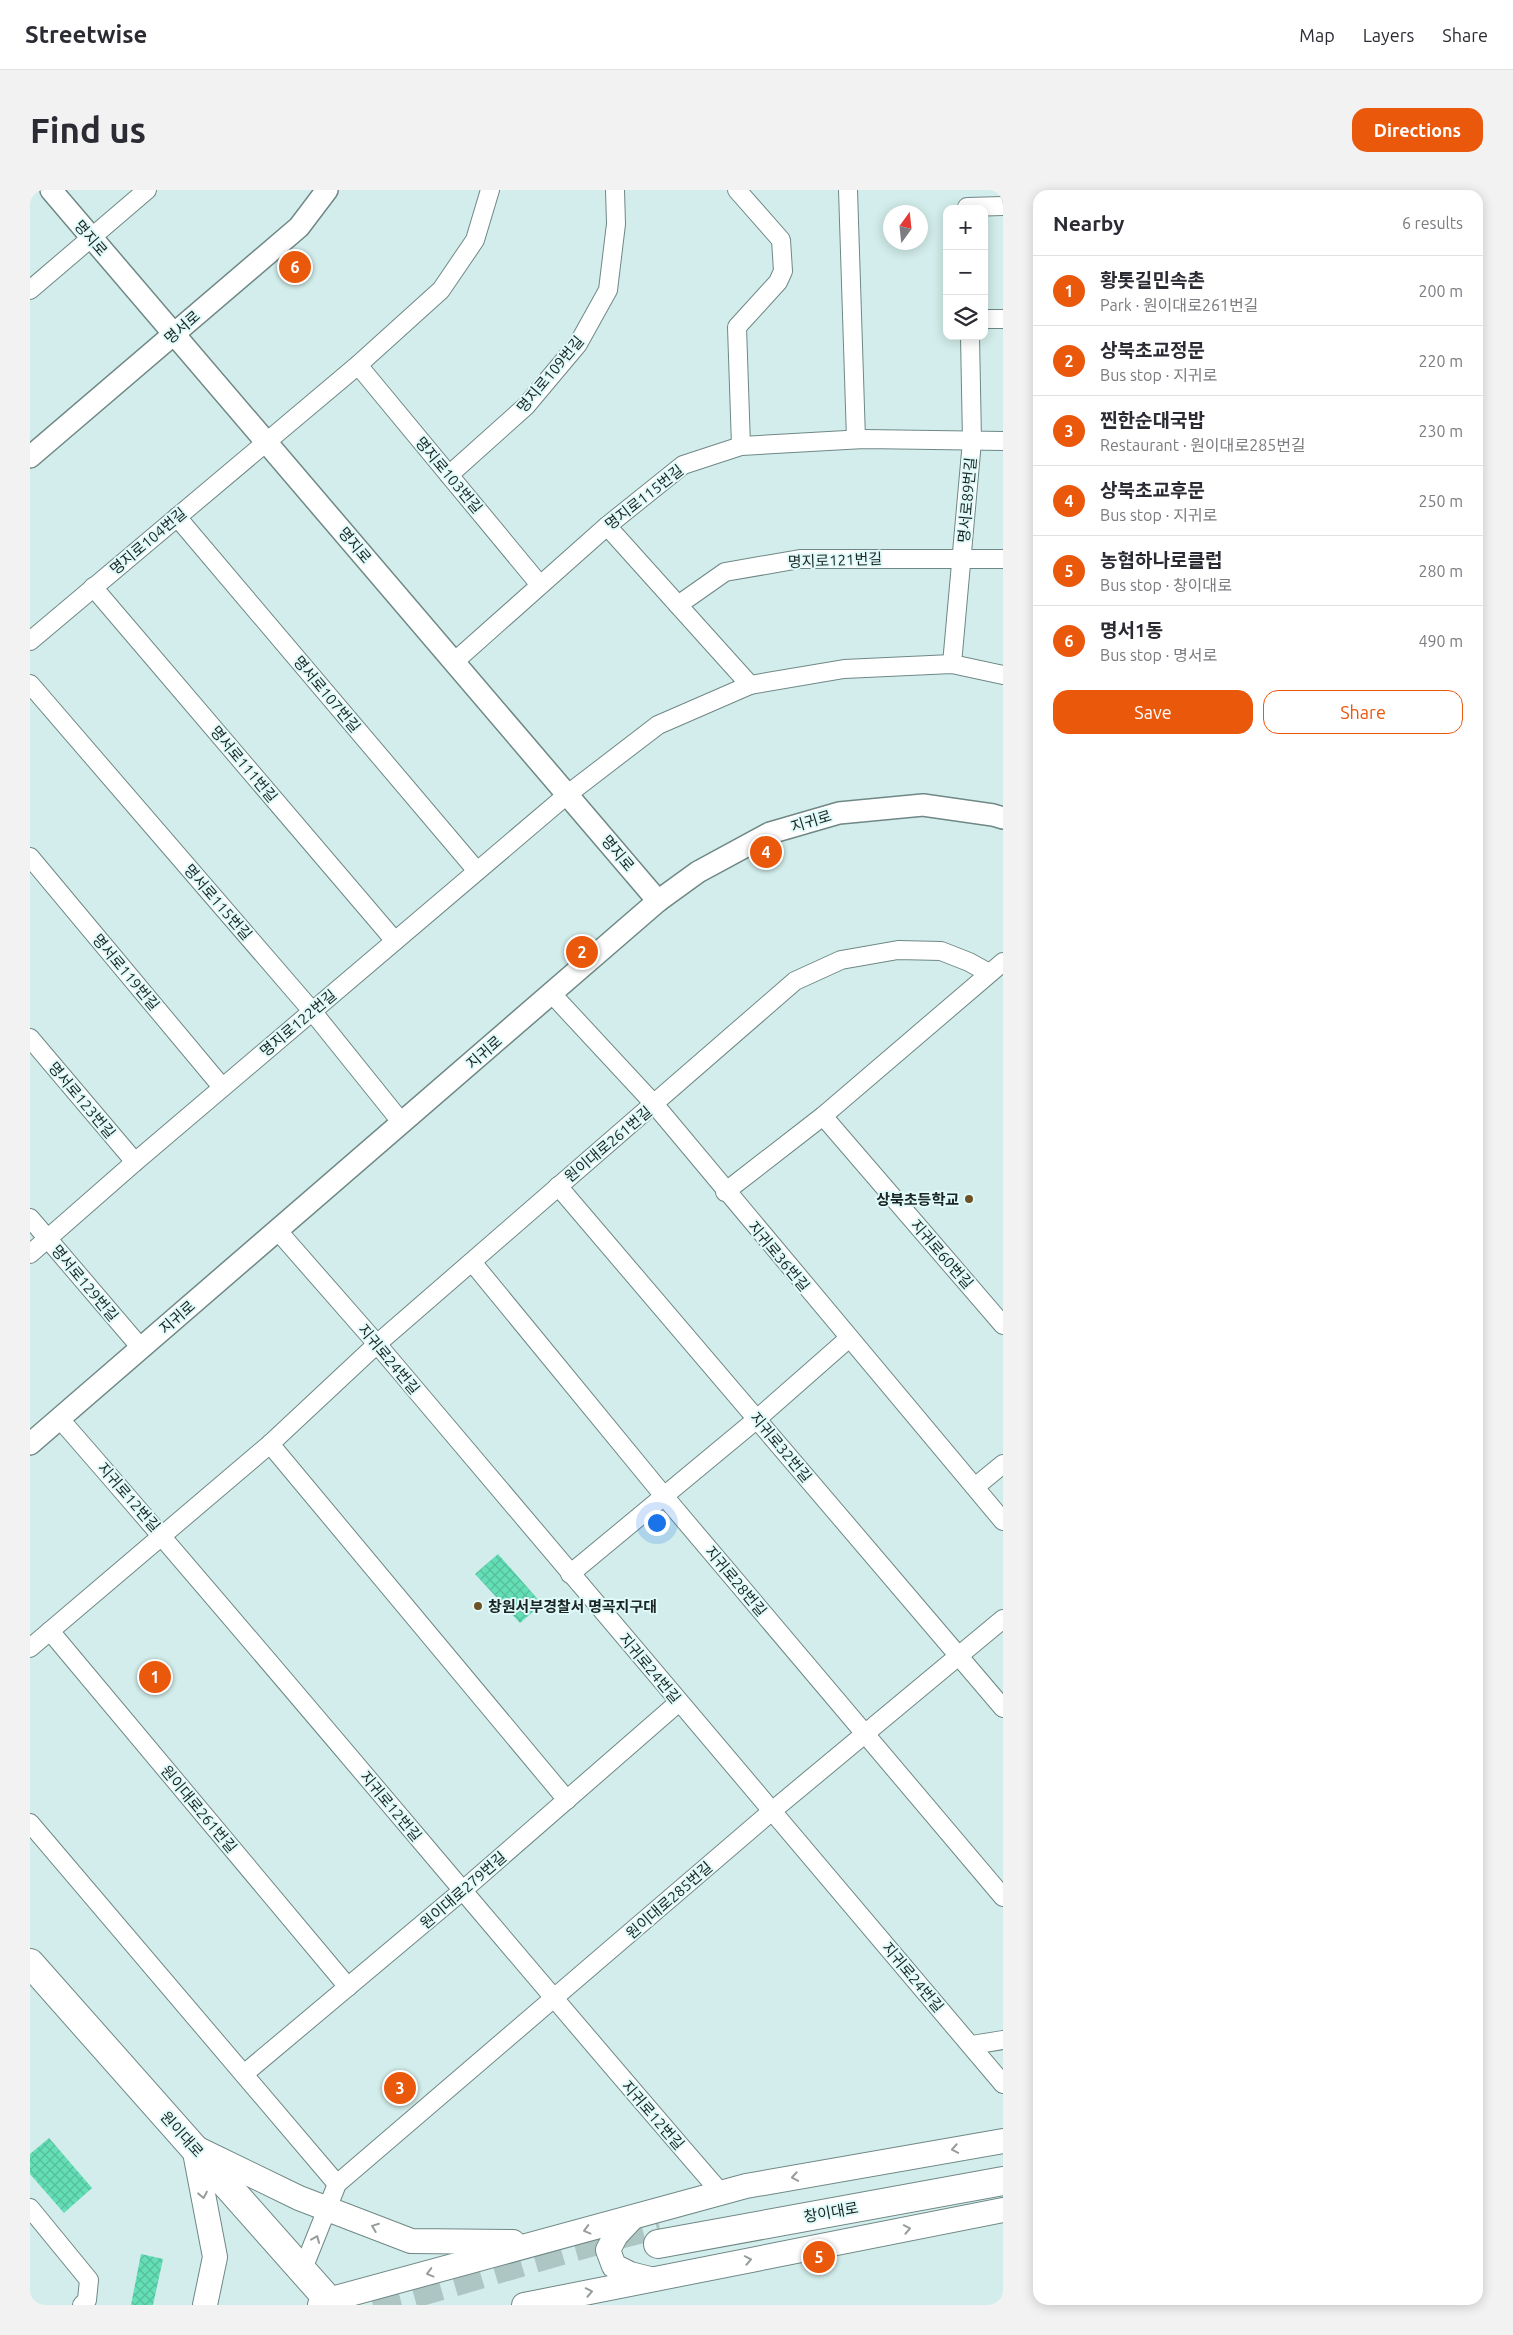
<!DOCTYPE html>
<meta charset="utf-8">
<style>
:root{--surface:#fff;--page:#f2f2f3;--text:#2b2b33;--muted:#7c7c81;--line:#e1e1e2;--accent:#ea580c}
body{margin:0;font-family:Ubuntu,"Noto Sans KR",sans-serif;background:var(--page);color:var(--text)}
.controls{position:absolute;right:15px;top:15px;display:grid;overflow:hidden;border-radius:10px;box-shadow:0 2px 12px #0003}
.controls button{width:45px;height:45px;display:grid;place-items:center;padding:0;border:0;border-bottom:1px solid var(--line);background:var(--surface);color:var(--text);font:25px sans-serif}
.compass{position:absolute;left:853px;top:15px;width:45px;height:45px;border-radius:50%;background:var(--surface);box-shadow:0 2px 12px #0003;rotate:15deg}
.you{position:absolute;left:626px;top:1332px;width:18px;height:18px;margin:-12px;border:4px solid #fff;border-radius:50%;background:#1a73e8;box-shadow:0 0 0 8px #1a73e833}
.badge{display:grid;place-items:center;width:32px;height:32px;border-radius:50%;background:var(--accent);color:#fff;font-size:16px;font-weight:700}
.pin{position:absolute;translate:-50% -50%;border:2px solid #fff;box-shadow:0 1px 5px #0006}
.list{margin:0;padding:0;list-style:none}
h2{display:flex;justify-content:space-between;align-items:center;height:65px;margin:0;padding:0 20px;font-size:21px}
h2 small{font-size:16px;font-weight:400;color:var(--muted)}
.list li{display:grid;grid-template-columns:32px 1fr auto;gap:15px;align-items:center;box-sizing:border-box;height:70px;padding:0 20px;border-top:1px solid var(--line)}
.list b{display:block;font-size:19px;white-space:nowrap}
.list p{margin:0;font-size:16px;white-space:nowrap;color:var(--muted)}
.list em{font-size:16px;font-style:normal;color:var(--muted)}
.actions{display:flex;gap:10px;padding:15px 20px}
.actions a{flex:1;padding:11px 0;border:1px solid var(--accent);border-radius:15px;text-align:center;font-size:18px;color:var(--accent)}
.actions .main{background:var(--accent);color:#fff}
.icon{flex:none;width:28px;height:28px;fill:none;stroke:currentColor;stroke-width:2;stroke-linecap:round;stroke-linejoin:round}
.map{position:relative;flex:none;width:973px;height:2115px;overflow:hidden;border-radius:15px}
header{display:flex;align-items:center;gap:30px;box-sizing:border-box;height:70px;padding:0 25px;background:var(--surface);border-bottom:1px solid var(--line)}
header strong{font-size:24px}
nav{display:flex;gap:28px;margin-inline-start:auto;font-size:18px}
.intro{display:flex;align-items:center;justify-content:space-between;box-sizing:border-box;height:120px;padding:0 30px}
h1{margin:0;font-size:35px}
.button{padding:12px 22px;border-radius:15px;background:var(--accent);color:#fff;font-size:18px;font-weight:700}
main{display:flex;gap:30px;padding:0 30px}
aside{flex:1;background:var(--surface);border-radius:15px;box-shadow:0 2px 12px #0003}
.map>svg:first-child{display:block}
</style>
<header>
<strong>Streetwise</strong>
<nav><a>Map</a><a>Layers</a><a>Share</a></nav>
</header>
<div class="intro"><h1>Find us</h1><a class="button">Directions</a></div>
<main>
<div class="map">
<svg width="973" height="2115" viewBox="0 0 973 2115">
<defs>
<pattern id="building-cross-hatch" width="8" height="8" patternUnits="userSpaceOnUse" patternTransform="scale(1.25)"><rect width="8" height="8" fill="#63deb5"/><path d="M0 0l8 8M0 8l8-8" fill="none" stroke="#55be9c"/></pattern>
</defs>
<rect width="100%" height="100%" fill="#d2edeb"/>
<g fill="url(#building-cross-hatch)">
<path d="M468 1364 512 1414 490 1433 445 1384Z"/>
<path d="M19 1948 62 1998 34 2023 0 1984V1964Z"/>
<path d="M111 2064 133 2069 123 2115H101Z"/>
</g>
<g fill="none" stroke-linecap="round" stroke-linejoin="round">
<path stroke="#adc5c3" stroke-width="28" stroke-dasharray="28 14" stroke-linecap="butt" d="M343 2115C439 2090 533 2058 629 2035"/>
<g stroke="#6f8886" stroke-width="20">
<g id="minor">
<path d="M707 0 751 50 753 81 748 92 707 137 711 256"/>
<path d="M818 0 826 249"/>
<path d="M937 17 973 16"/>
<path d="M0 100 117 0"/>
<path d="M954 129H973"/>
<path d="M328 175 510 395"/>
<path d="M419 285 496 216 548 154 578 100 586 34 585 0"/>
<path d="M147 327 447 681"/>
<path d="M577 336 648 415"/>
<path d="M63 397 365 751"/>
<path d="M0 451 328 175 411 100 445 50 460 0"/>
<path d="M424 472 577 336 653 275 711 256 834 249 973 251"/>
<path d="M922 474 942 251 940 146"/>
<path d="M0 494 282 821 372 933"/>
<path d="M720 495 648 415 695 382 770 369H973"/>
<path d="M0 667 192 897"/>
<path d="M522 804 625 915 973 1331"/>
<path d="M0 848 105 972"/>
<path d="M793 926 973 1135"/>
<path d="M528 996 973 1518"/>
<path d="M695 1002 793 926 973 772"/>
<path d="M0 1028 111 1158"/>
<path d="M248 1041 347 1154 973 1894"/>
<path d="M0 1064 105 972 538 604 628 535 720 495 814 479 922 474 973 485"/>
<path d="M442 1072 634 1306 973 1707"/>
<path d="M29 1228C253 1484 469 1747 692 2004"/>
<path d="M240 1254 537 1610"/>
<path d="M945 1297 973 1274"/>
<path d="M540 1384 727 1229 818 1149"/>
<path d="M20 1441 318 1797"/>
<path d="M0 1458 240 1254 347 1154 765 791 811 770 868 760 911 761 939 772 959 783"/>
<path d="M0 1633 307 1994"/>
<path d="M942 1855 973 1850"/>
<path d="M214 1884 432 1701 649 1512"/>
<path d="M0 2018 59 2090 57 2110 52 2115"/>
<path d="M273 2079 307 1994 742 1621 973 1429"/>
</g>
</g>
<g stroke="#6f8886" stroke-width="24">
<g id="tertiary">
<path d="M21 0 628 711"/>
<path d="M0 267 269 37 297 0"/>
<path d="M0 1254 628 711 668 682 740 643 809 623 893 615 963 625 973 628"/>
</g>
</g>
<g stroke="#6f8886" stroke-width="26">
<g id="secondary">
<path d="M164 1957 185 2067 175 2115"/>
<path d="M166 1958 269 2008 381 2051 483 2052"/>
<path d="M602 2028 586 2045 578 2060 584 2076 600 2084 620 2089"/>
<path d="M290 2115 298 2110 716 1996 973 1951"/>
<path d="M494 2115 973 2020"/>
</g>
</g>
<g stroke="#6f8886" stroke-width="30">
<g id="primary">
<path d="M0 1773 303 2115"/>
<path d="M628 2054 973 1991"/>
</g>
</g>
<use href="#minor" stroke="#fff" stroke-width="18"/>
<use href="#tertiary" stroke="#fff" stroke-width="21"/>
<use href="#secondary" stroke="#fff" stroke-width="24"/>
<use href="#primary" stroke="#fff" stroke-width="28"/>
</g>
<defs><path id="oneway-chevron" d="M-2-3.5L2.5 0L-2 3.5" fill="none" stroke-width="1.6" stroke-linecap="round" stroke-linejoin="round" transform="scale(1.25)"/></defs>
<g stroke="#989d9c">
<use href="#oneway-chevron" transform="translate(925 1959) rotate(170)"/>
<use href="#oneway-chevron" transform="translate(765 1987) rotate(170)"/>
<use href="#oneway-chevron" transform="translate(173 2005) rotate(79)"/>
<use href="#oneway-chevron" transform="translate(345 2037) rotate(-159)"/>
<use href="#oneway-chevron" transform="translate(877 2039) rotate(-11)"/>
<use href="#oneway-chevron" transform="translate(557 2040) rotate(165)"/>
<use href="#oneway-chevron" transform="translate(286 2049) rotate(-67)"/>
<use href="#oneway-chevron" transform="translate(718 2070) rotate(-11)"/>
<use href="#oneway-chevron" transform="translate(400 2083) rotate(165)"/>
<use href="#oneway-chevron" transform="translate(559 2102) rotate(-11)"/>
</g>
<g fill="#6e5225" stroke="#dffaf8" stroke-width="2">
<circle cx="939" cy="1009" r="5"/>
<circle cx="448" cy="1416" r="5"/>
</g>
<g text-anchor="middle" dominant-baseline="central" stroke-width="4" stroke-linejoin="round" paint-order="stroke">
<g font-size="15" fill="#1b2524" stroke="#dffaf8">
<text transform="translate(61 48) rotate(49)">명지로</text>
<text transform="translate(152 137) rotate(-41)">명서로</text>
<text transform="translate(520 184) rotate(-50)">명지로109번길</text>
<text transform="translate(419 285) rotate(50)">명지로103번길</text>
<text transform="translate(614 307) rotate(-38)">명지로115번길</text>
<text transform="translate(937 310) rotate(-85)">명서로89번길</text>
<text transform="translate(118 351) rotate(-40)">명지로104번길</text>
<text transform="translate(325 355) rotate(50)">명지로</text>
<text transform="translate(805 370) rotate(-2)">명지로121번길</text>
<text transform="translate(297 504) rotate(50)">명서로107번길</text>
<text transform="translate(214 574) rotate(50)">명서로111번길</text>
<text transform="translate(781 631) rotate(-17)">지귀로</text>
<text transform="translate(588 663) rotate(50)">명지로</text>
<text transform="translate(188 712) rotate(49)">명서로115번길</text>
<text transform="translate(96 782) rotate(50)">명서로119번길</text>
<text transform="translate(268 833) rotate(-40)">명지로122번길</text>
<text transform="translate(454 862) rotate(-41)">지귀로</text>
<text transform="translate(52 910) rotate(50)">명서로123번길</text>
<text transform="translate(578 954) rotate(-40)">원이대로261번길</text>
<text transform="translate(912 1064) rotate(49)">지귀로60번길</text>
<text transform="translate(749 1066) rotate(50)">지귀로36번길</text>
<text transform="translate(55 1093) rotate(50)">명서로129번길</text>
<text transform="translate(147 1127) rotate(-41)">지귀로</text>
<text transform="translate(359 1169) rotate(50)">지귀로24번길</text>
<text transform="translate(751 1257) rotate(50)">지귀로32번길</text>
<text transform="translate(99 1307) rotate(49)">지귀로12번길</text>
<text transform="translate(706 1391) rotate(50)">지귀로28번길</text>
<text transform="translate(620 1478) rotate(50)">지귀로24번길</text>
<text transform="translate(361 1616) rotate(50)">지귀로12번길</text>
<text transform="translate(169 1619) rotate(50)">원이대로261번길</text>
<text transform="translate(433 1700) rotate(-41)">원이대로279번길</text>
<text transform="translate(639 1710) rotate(-41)">원이대로285번길</text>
<text transform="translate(883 1787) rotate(50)">지귀로24번길</text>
<text transform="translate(623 1925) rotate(49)">지귀로12번길</text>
<text transform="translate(152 1944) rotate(48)">원이대로</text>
<text transform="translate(801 2022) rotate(-10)">창이대로</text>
</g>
<g font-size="15" font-weight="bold" fill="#1b2524" stroke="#dffaf8" text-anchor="end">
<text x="929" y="1009">상북초등학교</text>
<text x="458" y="1416" text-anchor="start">창원서부경찰서 명곡지구대</text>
</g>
</g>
</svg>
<div class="controls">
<button>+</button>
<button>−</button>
<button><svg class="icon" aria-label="layers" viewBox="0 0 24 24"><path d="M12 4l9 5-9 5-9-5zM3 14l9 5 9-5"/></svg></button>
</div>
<svg class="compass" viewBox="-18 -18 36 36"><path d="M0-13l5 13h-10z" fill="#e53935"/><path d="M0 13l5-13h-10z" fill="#7c7c81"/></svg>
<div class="you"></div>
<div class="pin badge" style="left:125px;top:1487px">1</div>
<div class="pin badge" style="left:552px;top:762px">2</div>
<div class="pin badge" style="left:370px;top:1898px">3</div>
<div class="pin badge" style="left:736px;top:662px">4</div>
<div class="pin badge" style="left:789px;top:2067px">5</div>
<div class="pin badge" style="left:265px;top:77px">6</div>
</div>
<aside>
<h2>Nearby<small>6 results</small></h2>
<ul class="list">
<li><span class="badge">1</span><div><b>황톳길민속촌</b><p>Park · 원이대로261번길</p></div><em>200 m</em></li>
<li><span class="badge">2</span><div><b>상북초교정문</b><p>Bus stop · 지귀로</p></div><em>220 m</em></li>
<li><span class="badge">3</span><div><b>찐한순대국밥</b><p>Restaurant · 원이대로285번길</p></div><em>230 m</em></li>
<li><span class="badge">4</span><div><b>상북초교후문</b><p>Bus stop · 지귀로</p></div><em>250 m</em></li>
<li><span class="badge">5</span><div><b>농협하나로클럽</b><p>Bus stop · 창이대로</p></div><em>280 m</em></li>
<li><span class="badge">6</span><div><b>명서1동</b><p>Bus stop · 명서로</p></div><em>490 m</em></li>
</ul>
<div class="actions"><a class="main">Save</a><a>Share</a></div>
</aside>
</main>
